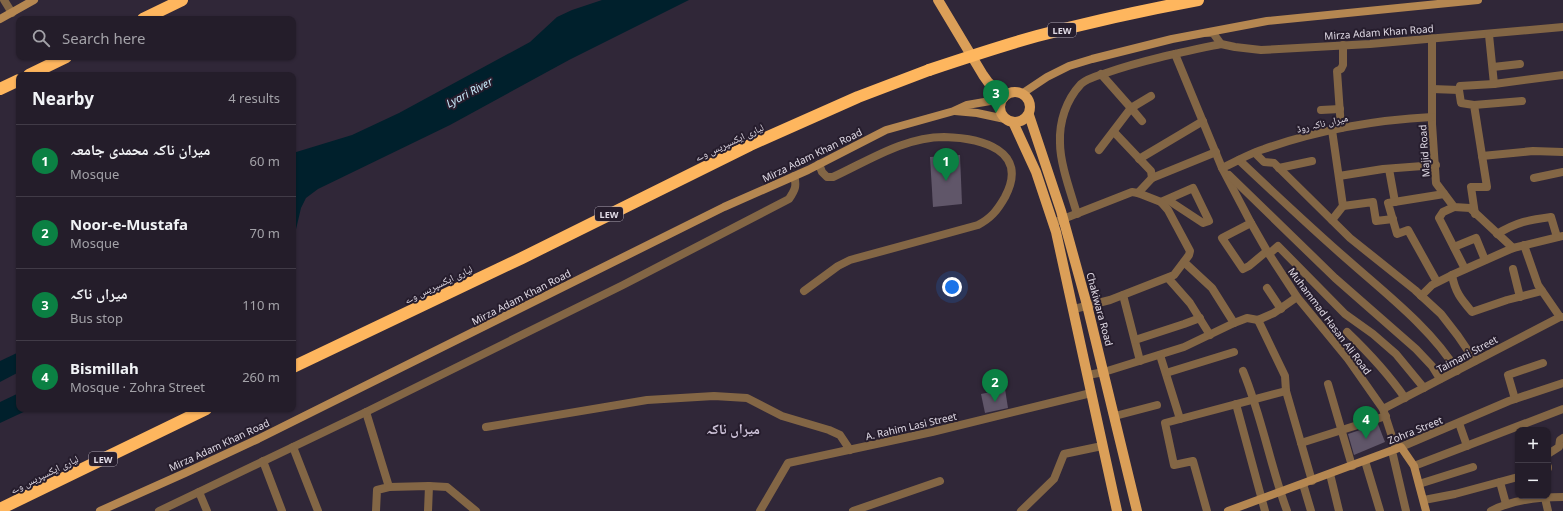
<!DOCTYPE html>
<meta charset="utf-8">
<style>
:root{--surface:#241d2a;--page:#2c2632;--text:#f1f3f6;--muted:#a3a2a8;--line:#413b47;--accent:#0b8043}
body{margin:0;font-family:"Noto Sans","Noto Naskh Arabic",sans-serif;background:var(--page);color:var(--text)}
.controls{position:absolute;right:12px;bottom:12px;display:grid;overflow:hidden;border-radius:8px;box-shadow:0 1px 3px #0004}
.controls button{width:36px;height:36px;display:grid;place-items:center;padding:0;border:0;border-bottom:1px solid var(--line);background:var(--surface);color:var(--text);font:20px sans-serif}
.you{position:absolute;left:952px;top:287px;width:14px;height:14px;margin:-10px;border:3px solid #fff;border-radius:50%;background:#1a73e8;box-shadow:0 0 0 6px #1a73e833}
.badge{display:grid;place-items:center;width:26px;height:26px;border-radius:50%;background:var(--accent);color:#fff;font-size:13px;font-weight:700}
.pin{position:absolute;translate:-50% -33px;filter:drop-shadow(0 1px 2px #0008)}
.pin::after{content:'';position:absolute;top:21px;width:14px;height:12px;background:inherit;clip-path:polygon(0 0,100% 0,50% 100%)}
.list{margin:0;padding:0;list-style:none}
h2{display:flex;justify-content:space-between;align-items:center;height:52px;margin:0;padding:0 16px;font-size:17px}
h2 small{font-size:13px;font-weight:400;color:var(--muted)}
.list li{display:grid;grid-template-columns:26px 1fr auto;gap:12px;align-items:center;box-sizing:border-box;height:72px;padding:0 16px;border-top:1px solid var(--line)}
.list b{display:block;font-size:15px;white-space:nowrap}
.list p{margin:0;font-size:13px;white-space:nowrap;color:var(--muted)}
.list em{font-size:13px;font-style:normal;color:var(--muted)}
.icon{flex:none;width:22px;height:22px;fill:none;stroke:currentColor;stroke-width:2;stroke-linecap:round;stroke-linejoin:round}
.map{position:relative;flex:none;width:1563px;height:511px;overflow:hidden}
.search{position:absolute;background:var(--surface);box-shadow:0 1px 3px #0004;left:16px;top:16px;width:280px;height:44px;display:flex;align-items:center;gap:10px;box-sizing:border-box;padding:0 14px;border-radius:8px;color:var(--muted);font-size:15px}
.panel{position:absolute;background:var(--surface);box-shadow:0 1px 3px #0004;left:16px;top:72px;width:280px;height:340px;border-radius:8px}
.map>svg:first-child{display:block}
</style>
<div class="map">
<svg width="1563" height="511" viewBox="0 0 1563 511">
<rect width="100%" height="100%" fill="#302738"/>
<g fill="#00202c">
<path d="M602 0H689L569 60 450 125 318 189 306 198 301 208 293 242V153L352 135 399 113 530 42 557 17 572 10Z"/>
<path d="M19 352V372L0 382V361Z"/>
<path d="M19 393V409H30L0 423V402Z"/>
</g>
<g fill="#605669">
<path d="M960 155 962 204 933 207 930 157Z"/>
<path d="M1005 389 1008 408 985 413 981 394Z"/>
<path d="M1378 424 1385 442 1354 455 1348 434Z"/>
</g>
<g fill="none" stroke-linecap="round" stroke-linejoin="round">
<g stroke="#836645" stroke-width="8">
<path d="M4 0 12 13"/>
<path d="M1206 33H1213L1221 44 1235 47 1261 50 1370 44 1563 27"/>
<path d="M1489 35 1494 84"/>
<path d="M1432 38V124L1436 183 1454 207 1470 208 1513 248"/>
<path d="M1175 54 1222 168 1251 223 1267 251 1297 297 1348 359 1383 409 1396 449"/>
<path d="M1493 67 1520 64"/>
<path d="M1101 74 1131 108 1142 121"/>
<path d="M1432 89 1459 90"/>
<path d="M1474 105 1522 101"/>
<path d="M1321 110 1340 109"/>
<path d="M1341 128 1337 71 1341 69 1343 65V45"/>
<path d="M1332 130 1343 206 1332 220"/>
<path d="M1114 132 1151 171 1152 178"/>
<path d="M1099 150 1131 108 1151 96"/>
<path d="M1255 153 1264 162 1274 163 1350 238 1415 290 1441 314 1458 336 1475 361"/>
<path d="M1482 156 1533 151 1563 152"/>
<path d="M1139 159 1203 121"/>
<path d="M1239 160C1275 194 1311 228 1349 261 1384 292 1433 330 1457 371"/>
<path d="M1222 168C1236 162 1250 153 1264 149 1318 130 1375 120 1432 117"/>
<path d="M1279 168 1312 161"/>
<path d="M1389 169 1395 202"/>
<path d="M1229 175 1335 278 1416 349 1432 366 1440 379"/>
<path d="M1339 176 1383 169 1436 165"/>
<path d="M1534 178 1563 172"/>
<path d="M1138 193 1152 178 1216 152"/>
<path d="M1343 206 1373 202 1376 221 1393 219"/>
<path d="M1454 207 1443 212 1439 218 1465 269"/>
<path d="M1077 214C1071 193 1060 164 1060 143 1059 122 1066 100 1081 84 1088 78 1097 76 1106 73 1143 60 1183 52 1221 44"/>
<path d="M1475 214 1471 187H1487L1474 105 1461 103 1459 90 1460 86 1494 84 1563 75"/>
<path d="M1058 221 1132 192 1138 193 1161 202 1193 188 1209 221 1203 223 1168 200"/>
<path d="M1251 223 1222 238 1243 269 1249 266 1267 251"/>
<path d="M1497 234C1517 222 1528 220 1551 217L1557 237"/>
<path d="M1524 245 1538 285 1560 317H1563"/>
<path d="M1454 247 1476 238 1485 260"/>
<path d="M1269 254 1278 246 1345 314 1373 334 1396 354 1424 388"/>
<path d="M1184 262 1212 288 1234 323"/>
<path d="M1513 269 1520 297"/>
<path d="M1452 275C1455 292 1461 299 1472 312L1507 300 1542 291"/>
<path d="M1168 278 1190 303 1210 335"/>
<path d="M1437 282 1408 230 1397 234 1388 203 1444 194"/>
<path d="M1267 288 1281 309"/>
<path d="M804 291 838 266 850 260 978 225C991 218 997 211 1005 197 1030 150 981 138 944 137 904 137 868 161 833 177H827L822 172 819 164"/>
<path d="M1123 295 1140 361"/>
<path d="M1421 296 1432 285 1452 275 1513 248 1563 236"/>
<path d="M1074 309 1110 300 1174 275 1189 255 1190 251 1168 210 1161 202"/>
<path d="M1258 320 1285 376 1286 391 1312 481"/>
<path d="M1347 332C1369 353 1387 372 1405 398"/>
<path d="M1135 340 1184 324 1200 318"/>
<path d="M1160 355 1180 419"/>
<path d="M1243 371C1262 417 1270 465 1287 511"/>
<path d="M1166 373 1234 352"/>
<path d="M1088 375 1104 372 1184 347 1234 323 1247 318 1258 320 1274 313 1297 297"/>
<path d="M1328 384 1352 466"/>
<path d="M1515 399 1508 375 1543 363"/>
<path d="M1236 404 1265 511"/>
<path d="M1383 409 1560 317"/>
<path d="M366 412 389 487 377 490 376 511"/>
<path d="M1115 416 1157 405"/>
<path d="M1459 423 1467 446"/>
<path d="M486 427 647 400 714 396 747 398 782 416 829 430 840 435 850 450"/>
<path d="M1301 443 1386 416"/>
<path d="M293 447 318 511"/>
<path d="M1401 447 1509 401 1563 383"/>
<path d="M1392 451 1406 511"/>
<path d="M1548 454 1559 447 1560 440 1563 438"/>
<path d="M263 461 282 511"/>
<path d="M1365 461 1380 511"/>
<path d="M1414 466 1563 409"/>
<path d="M1548 467V468"/>
<path d="M1330 474 1339 511"/>
<path d="M1500 482 1506 504"/>
<path d="M1303 484 1311 511"/>
<path d="M1419 484 1473 467"/>
<path d="M429 486 447 487 476 511"/>
<path d="M389 487 429 486 428 511"/>
<path d="M199 492 207 511"/>
<path d="M1545 498 1548 511"/>
<path d="M1424 500 1455 494 1518 477"/>
<path d="M159 511 366 412 623 285 789 199C795 190 797 186 794 176"/>
<path d="M760 511 788 463 932 432 1091 393"/>
<path d="M853 511 940 481"/>
<path d="M1021 511 1054 479 1064 454 1102 446"/>
<path d="M1207 511 1193 461 1174 465 1165 423 1286 391"/>
<path d="M1491 511C1511 500 1540 497 1563 497"/>
</g>
<g stroke="#b58751" stroke-width="8">
<path d="M0 19 34 0"/>
<path d="M1023 93 1047 77 1069 66 1092 59 1172 39 1267 21 1478 0"/>
<path d="M955 111 977 113 1005 119"/>
<path d="M100 511 185 473 258 439 724 207 808 170 886 130 954 111 967 105 1002 99"/>
<path d="M1228 511 1401 447 1414 466 1426 511"/>
</g>
<g stroke="#db9f58" stroke-width="10">
<path d="M938 0 983 75 988 82 1004 97"/>
<circle cx="1015" cy="107" r="15"/>
<path d="M1029 115 1061 211 1087 305 1137 511"/>
<path d="M1013 122 1036 172 1056 232 1117 511"/>
</g>
<g stroke="#feb65e" stroke-width="12">
<path d="M143 19 182 0"/>
<path d="M29 75 66 57"/>
<path d="M0 89 19 80"/>
<path d="M293 367 522 258 750 145 858 97 929 70"/>
<path d="M0 509 206 409"/>
</g>
<path stroke="#feb65e" stroke-width="12" d="M929 70C965 58 1001 46 1037 36 1090 22 1144 10 1198 0"/>
</g>
<g text-anchor="middle" dominant-baseline="central" stroke-width="4" stroke-linejoin="round" paint-order="stroke">
<g fill="#261d2d" stroke="#a8a1ae" stroke-width="1">
<rect x="1048" y="23" width="28" height="14" rx="3"/>
<rect x="595" y="207" width="28" height="14" rx="3"/>
<rect x="89" y="452" width="28" height="14" rx="3"/>
</g>
<g font-size="9" font-weight="bold" fill="#e0dae5">
<text x="1062" y="30">LEW</text>
<text x="609" y="214">LEW</text>
<text x="103" y="459">LEW</text>
</g>
<g font-size="10" fill="#e0dae5" stroke="#261d2d">
<text transform="translate(1379 32) rotate(-4)">Mirza Adam Khan Road</text>
<text transform="translate(1322 123) rotate(-13)">میراں ناکہ روڈ</text>
<text transform="translate(729 142) rotate(-25)">لیاری ایکسپریس وے</text>
<text transform="translate(1424 151) rotate(-94)">Majid Road</text>
<text transform="translate(812 155) rotate(-26)">Mirza Adam Khan Road</text>
<text transform="translate(438 284) rotate(-26)">لیاری ایکسپریس وے</text>
<text transform="translate(521 297) rotate(-27)">Mirza Adam Khan Road</text>
<text transform="translate(1100 309) rotate(75)">Chakiwara Road</text>
<text transform="translate(1330 321) rotate(53)">Muhammad Hasan Ali Road</text>
<text transform="translate(1467 354) rotate(-28)">Taimani Street</text>
<text transform="translate(911 426) rotate(-13)">A. Rahim Lasi Street</text>
<text transform="translate(1415 430) rotate(-22)">Zohra Street</text>
<text transform="translate(219 445) rotate(-25)">Mirza Adam Khan Road</text>
<text transform="translate(44 474) rotate(-26)">لیاری ایکسپریس وے</text>
</g>
<g font-size="11" font-style="italic" fill="#c9eafa" stroke="#261d2d">
<text transform="translate(469 92) rotate(-28)">Lyari River</text>
</g>
<g font-size="14" font-weight="bold" fill="#cec3d9" stroke="#261d2d">
<text x="733" y="428">میراں ناکہ</text>
</g>
</g>
</svg>
<div class="controls">
<button>+</button>
<button>−</button>
</div>
<div class="you"></div>
<div class="pin badge" style="left:946px;top:181px">1</div>
<div class="pin badge" style="left:995px;top:402px">2</div>
<div class="pin badge" style="left:996px;top:113px">3</div>
<div class="pin badge" style="left:1366px;top:439px">4</div>
<div class="search"><svg class="icon" aria-label="search" viewBox="0 0 24 24"><circle cx="10" cy="10" r="6"/><path d="M15 15l6 6"/></svg>Search here</div>
<section class="panel">
<h2>Nearby<small>4 results</small></h2>
<ul class="list">
<li><span class="badge">1</span><div><b>میران ناکہ محمدی جامعہ</b><p>Mosque</p></div><em>60 m</em></li>
<li><span class="badge">2</span><div><b>Noor-e-Mustafa</b><p>Mosque</p></div><em>70 m</em></li>
<li><span class="badge">3</span><div><b>میراں ناکہ</b><p>Bus stop</p></div><em>110 m</em></li>
<li><span class="badge">4</span><div><b>Bismillah</b><p>Mosque · Zohra Street</p></div><em>260 m</em></li>
</ul>
</section>
</div>
